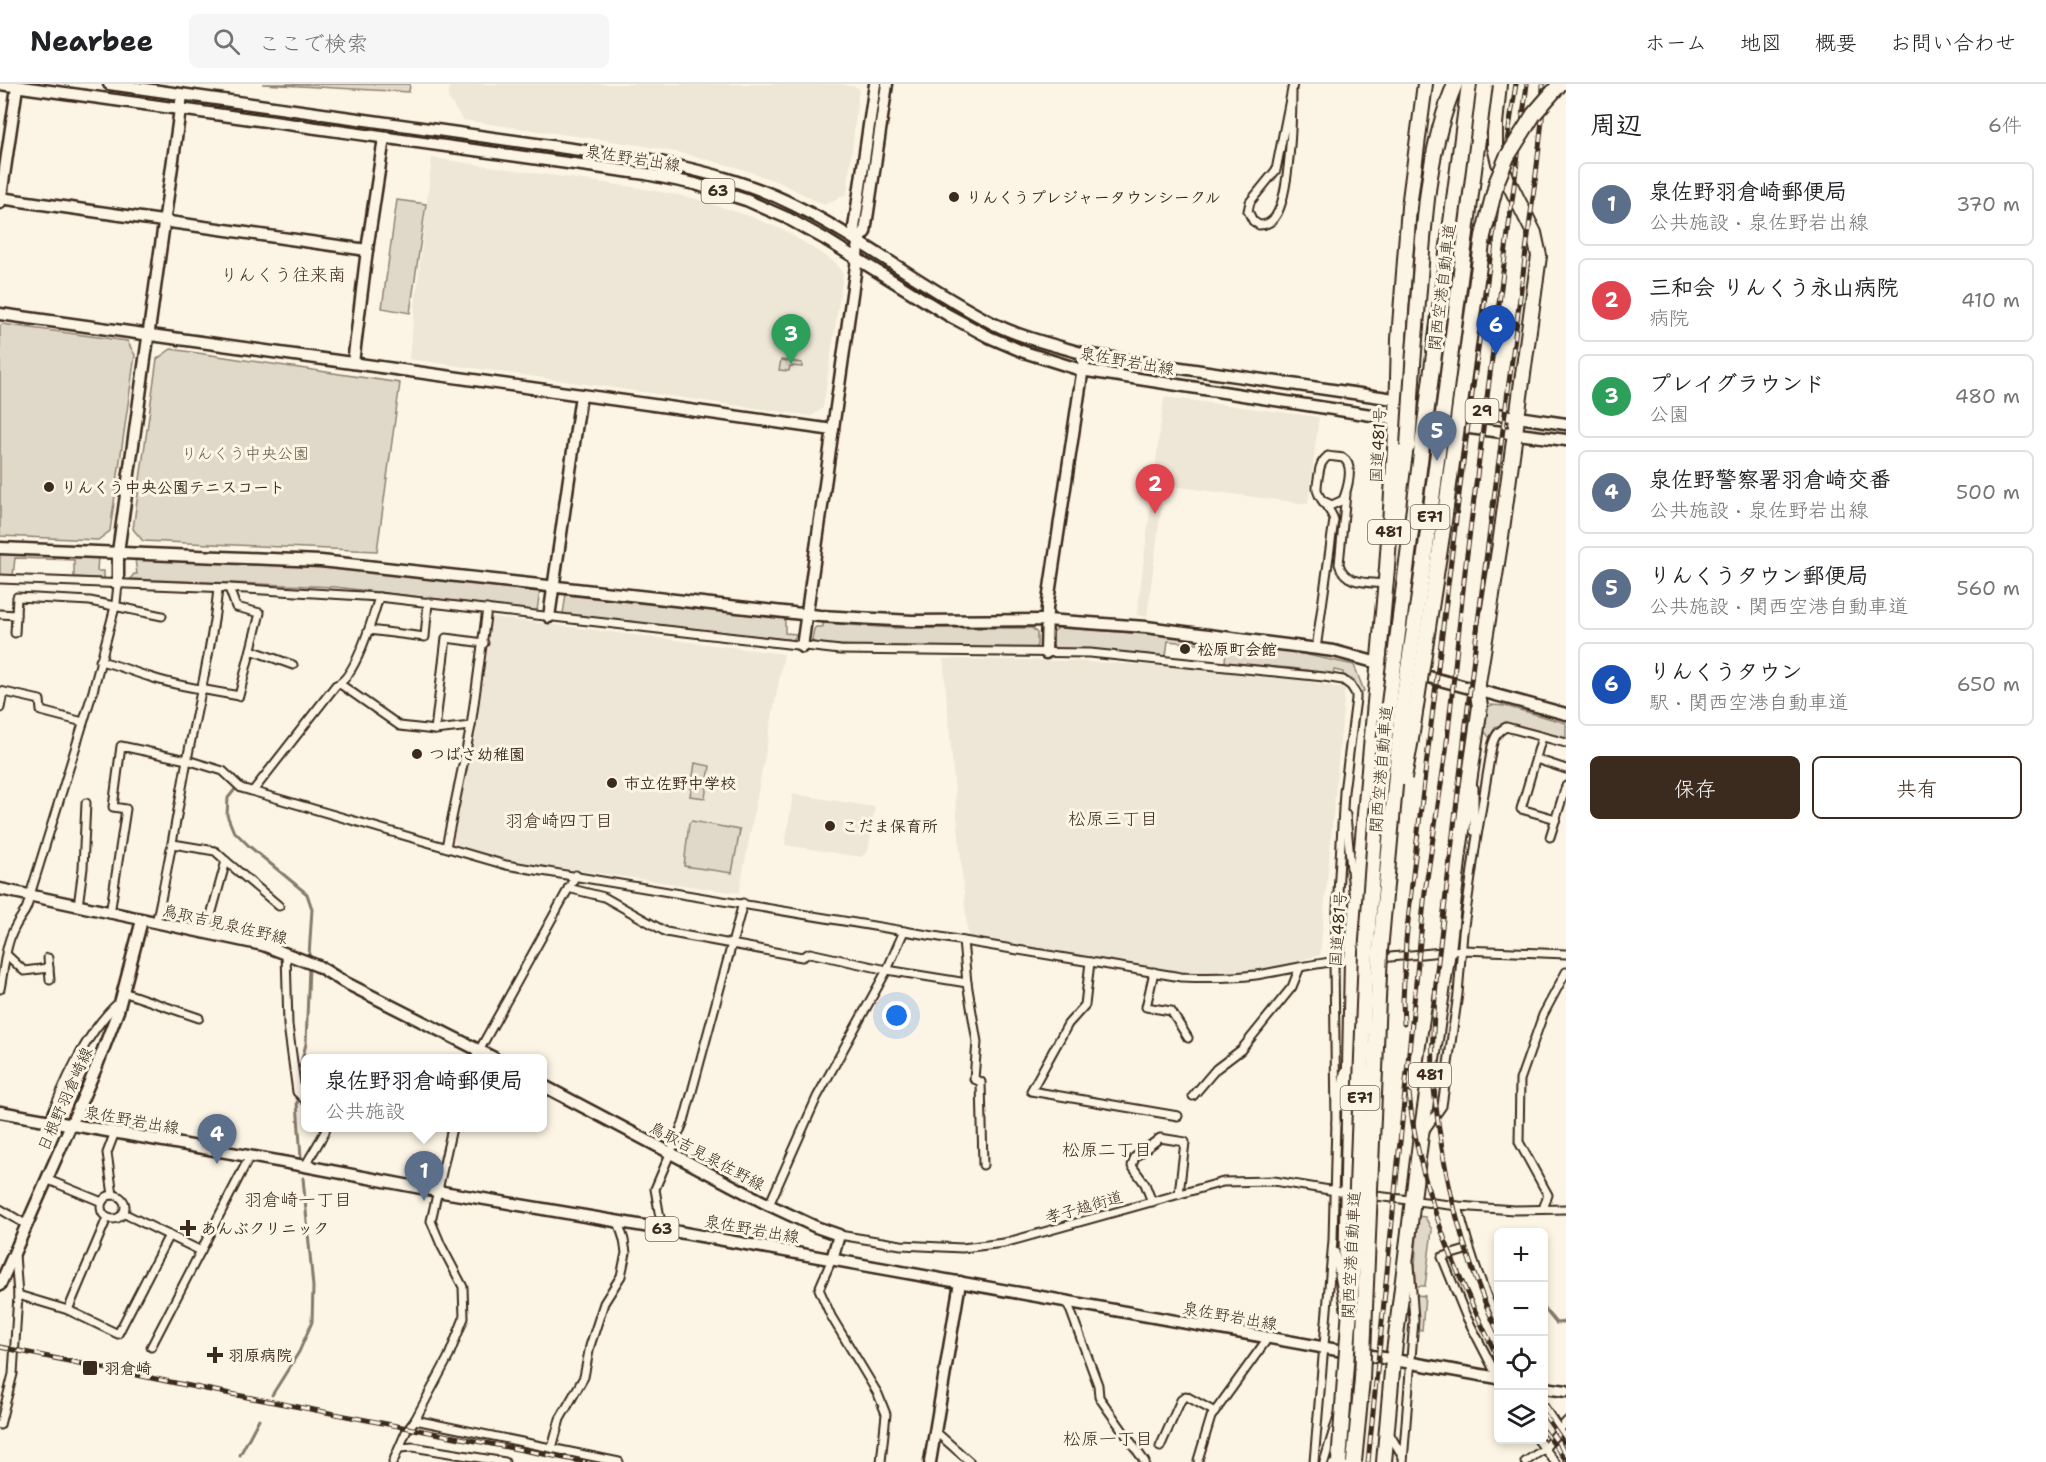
<!DOCTYPE html>
<html lang="ja">
<meta charset="utf-8">
<style>
:root{--surface:#fff;--page:#f6f6f6;--text:#202124;--muted:#757577;--line:#e0e0e0;--accent:#3b2a1e}
body{margin:0;font-family:"Shantell Sans","Klee One",sans-serif;background:var(--page);color:var(--text)}
.controls{position:absolute;right:18px;bottom:18px;display:grid;overflow:hidden;border-radius:9px;box-shadow:0 3px 9px #0003}
.controls button{width:54px;height:54px;display:grid;place-items:center;padding:0;border:0;border-bottom:2px solid var(--line);background:var(--surface);color:var(--text);font:30px sans-serif}
.you{position:absolute;left:897px;top:932px;width:21px;height:21px;margin:-15px;border:4px solid #fff;border-radius:50%;background:#1a73e8;box-shadow:0 0 0 9px #1a73e833}
.badge{display:grid;place-items:center;width:39px;height:39px;border-radius:50%;background:var(--accent);color:#fff;font-size:20px;font-weight:700}
.pin{position:absolute;translate:-50% -50px;filter:drop-shadow(0 2px 3px #0008)}
.pin::after{content:'';position:absolute;top:32px;width:21px;height:18px;background:inherit;clip-path:polygon(0 0,100% 0,50% 100%)}
.popup{position:absolute;left:301px;top:970px;width:246px;height:78px;box-sizing:border-box;display:grid;place-content:center;border-radius:9px;background:var(--surface);filter:drop-shadow(0 2px 4px #0005);font-size:20px;white-space:nowrap;color:var(--muted)}
.popup b{font-size:22px;color:var(--text)}
.popup::after{content:'';position:absolute;left:50%;top:100%;margin-left:-12px;border:12px solid transparent;border-top-color:var(--surface)}
.list{margin:0;padding:0;list-style:none}
h2{display:flex;justify-content:space-between;align-items:center;height:78px;margin:0;padding:0 24px;font-size:26px}
h2 small{font-size:20px;font-weight:400;color:var(--muted)}
.list li{display:grid;grid-template-columns:39px 1fr auto;gap:18px;align-items:center;box-sizing:border-box;height:84px;margin:0 12px 12px;padding:0 12px;border:2px solid var(--line);border-radius:9px}
.list b{display:block;font-size:22px;white-space:nowrap}
.list p{margin:0;font-size:20px;white-space:nowrap;color:var(--muted)}
.list em{font-size:20px;font-style:normal;color:var(--muted)}
.actions{display:flex;gap:12px;padding:18px 24px}
.actions a{flex:1;padding:14px 0;border:2px solid var(--accent);border-radius:9px;text-align:center;font-size:21px;color:var(--accent)}
.actions .main{background:var(--accent);color:#fff}
.icon{flex:none;width:33px;height:33px;fill:none;stroke:currentColor;stroke-width:2;stroke-linecap:round;stroke-linejoin:round}
.map{position:relative;flex:none;width:1566px;height:1378px;overflow:hidden}
header{display:flex;align-items:center;gap:36px;box-sizing:border-box;height:84px;padding:0 30px;background:var(--surface);border-bottom:2px solid var(--line)}
header strong{font-size:28px}
nav{display:flex;gap:33px;margin-inline-start:auto;font-size:21px}
.search{width:420px;height:54px;background:var(--page);display:flex;align-items:center;gap:15px;box-sizing:border-box;padding:0 21px;border-radius:9px;color:var(--muted);font-size:22px}
main{display:flex}
aside{flex:1;background:var(--surface)}
.map>svg:first-child{display:block}
</style>
<header>
<strong>Nearbee</strong>
<div class="search"><svg class="icon" aria-label="search" viewBox="0 0 24 24"><circle cx="10" cy="10" r="6"/><path d="M15 15l6 6"/></svg>ここで検索</div>
<nav><a>ホーム</a><a>地図</a><a>概要</a><a>お問い合わせ</a></nav>
</header>
<main>
<div class="map">
<svg width="1566" height="1378" viewBox="0 0 1566 1378">
<rect width="100%" height="100%" fill="#fcf5e5"/>
<filter id="ink" filterUnits="userSpaceOnUse"><feTurbulence type="fractalNoise" baseFrequency=".0167" numOctaves="2"/><feDisplacementMap in="SourceGraphic" scale="12" xChannelSelector="R" yChannelSelector="G"/><feConvolveMatrix kernelMatrix="1 2 1 2 8 2 1 2 1" color-interpolation-filters="sRGB"/></filter>
<g filter="url(#ink)">
<g fill="#eee6d6">
<path d="M450 0H841L859 4 847 110 824 121 781 99 739 84 686 70 639 61 463 36 448 14Z"/>
<path d="M432 74 639 104 693 114 749 132 784 146 836 179 843 190 823 324 812 332 409 275Z"/>
<path d="M1164 313 1319 333 1308 420 1164 401 1147 533 1137 531Z"/>
<path d="M491 533 784 570 739 809 506 776 456 760 452 754 477 643Z"/>
<path d="M943 575 1076 577 1158 582 1293 594 1345 605 1320 871 1263 886 1213 891 1188 889 968 854Z"/>
<path d="M793 710 875 723 868 767 861 773 785 761Z"/>
</g>
<g fill="#e0d8c8" stroke="#8e8173" stroke-width="1.5">
<path d="M262 0H410L409 8Z"/>
<path d="M397 116 426 120 410 229 382 224Z"/>
<path d="M2 240 127 257 135 271 110 447 98 456 0 452V242Z"/>
<path d="M171 265 400 299 377 467 143 457 133 445 157 275Z"/>
<path d="M781 276 802 279V283L790 282 789 287 779 286Z"/>
<path d="M0 469 98 473 97 487H104V495L74 493V476L15 474 13 492 0 491Z"/>
<path d="M135 475 324 482 540 506 537 527 335 503 130 495 134 490H137Z"/>
<path d="M566 510 785 534V549L797 550 796 552 793 556 563 530Z"/>
<path d="M823 539 893 544H1032L1037 549V561L1034 565 903 564 815 560 812 556 814 545 816 543H823Z"/>
<path d="M1058 544C1119 548 1180 551 1241 559 1279 564 1317 573 1354 581L1364 607 1360 609 1354 596 1343 592V588L1334 586 1333 590 1291 584 1225 579 1226 563 1168 557 1166 572 1097 566 1056 565 1052 560 1053 548Z"/>
<path d="M1491 621 1505 622 1566 639V654L1506 638 1495 643 1490 654 1483 646 1487 624Z"/>
<path d="M695 679 710 682 705 714 690 712Z"/>
<path d="M692 737 740 746 732 789 684 782 689 739Z"/>
<path d="M1418 1132 1425 1133 1432 1146 1425 1202H1416L1415 1182Z"/>
<path d="M1417 1211 1425 1212 1422 1246 1417 1245Z"/>
</g>
<g fill="none" stroke-linecap="round" stroke-linejoin="round">
<g stroke="#85796b" stroke-width="3">
<path d="M236 704 228 714 227 731 233 746 249 762 307 810 312 825 309 872"/>
<path d="M300 983 306 960 309 883"/>
<path d="M297 1018 301 1074"/>
<path d="M1544 1224 1556 1239 1566 1238"/>
<path d="M272 1311 299 1268 312 1238 313 1203 303 1094"/>
<path d="M240 1371 259 1335"/>
</g>
<g stroke="#3b2a1e" stroke-width="11">
<g id="street">
<path d="M1292 7C1292 34 1290 113 1275 133 1271 139 1265 141 1259 141L1253 137 1248 127 1250 118 1276 86 1293 0"/>
<path d="M1346 410 1339 480C1345 501 1367 498 1386 500"/>
<path d="M0 495 229 504 379 513 840 566 1090 569 1324 593 1343 596 1351 602 1356 610V615L1344 708 1334 876 1336 1040"/>
<path d="M0 530 16 531"/>
<path d="M369 546 425 553 428 518"/>
<path d="M15 549 17 513 90 517 162 532"/>
<path d="M1316 565 1334 436C1331 424 1318 416 1317 405 1317 400 1318 394 1319 389 1320 381 1322 377 1328 372 1332 373 1339 373 1343 374 1355 381 1347 406 1343 416L1332 421 1323 417"/>
<path d="M251 566 293 581"/>
<path d="M100 577C118 581 133 588 150 593 179 603 209 606 239 612L260 529 236 523 229 504"/>
<path d="M340 600 400 642 435 646 471 642"/>
<path d="M0 607 40 616 41 627 83 638"/>
<path d="M0 624 3 608"/>
<path d="M435 646 446 554 484 559"/>
<path d="M1542 653 1521 725 1556 735"/>
<path d="M1536 675 1566 685"/>
<path d="M1474 704V747"/>
<path d="M253 707 336 601C355 595 373 533 379 513"/>
<path d="M1346 731 1353 807"/>
<path d="M1550 753 1566 702"/>
<path d="M173 760 215 767 226 777 206 849"/>
<path d="M446 763 471 642 487 525"/>
<path d="M226 777 279 822"/>
<path d="M568 804 604 813 666 848 802 873 810 869 887 886 967 899"/>
<path d="M78 822 83 784 86 719"/>
<path d="M110 830 126 725 113 723 121 662 187 676 223 687 241 704 506 781 1181 893C1206 894 1231 894 1256 891 1289 886 1321 877 1354 876"/>
<path d="M156 839C168 785 177 731 187 676 198 619 212 563 218 505"/>
<path d="M963 857 967 899 977 958 974 995 981 998 983 1081"/>
<path d="M286 869 288 941 297 1008 306 1017"/>
<path d="M7 871 24 887 49 884"/>
<path d="M48 874 50 896"/>
<path d="M1380 874 1463 866 1566 870"/>
<path d="M1090 878 1085 921 1068 940 1031 1007 1178 1032"/>
<path d="M1154 888 1146 923 1171 927 1188 954"/>
<path d="M0 905C4 886 5 862 14 845 21 830 27 830 30 811L93 607 116 519 118 500"/>
<path d="M123 908 199 934"/>
<path d="M475 974 576 791"/>
<path d="M1193 1012 1216 985 1241 966 1292 903 1300 883"/>
<path d="M1339 1023 1344 989"/>
<path d="M49 1037C65 997 86 948 119 918"/>
<path d="M1425 1046 1442 1022 1458 910 1463 849 1476 758 1492 662C1495 652 1497 648 1506 643L1566 659"/>
<path d="M305 1082 325 1048 326 1044"/>
<path d="M46 1095 102 1118"/>
<path d="M113 1111 107 1069 115 1048"/>
<path d="M1368 1111 1458 1122 1514 1126 1566 1125"/>
<circle cx="113" cy="1123" r="12"/>
<path d="M1152 1118 1145 1100 1132 1082 1135 1073 1160 1054 1185 1058 1179 1110"/>
<path d="M769 1121 817 1013 887 886 904 847"/>
<path d="M1458 1122C1468 1163 1481 1201 1498 1239"/>
<path d="M0 1125 27 1141"/>
<path d="M1543 1125 1548 1111 1519 1058 1520 996 1543 931 1566 888"/>
<path d="M123 1129 201 1167"/>
<path d="M107 1134 68 1226 118 1250 169 1151"/>
<path d="M662 1145 655 1105 684 1037 743 819"/>
<path d="M839 1151 901 1161 962 1164 1004 1159 1223 1098 1274 1097 1348 1109"/>
<path d="M1469 1165 1442 1173 1466 1232 1498 1294"/>
<path d="M1335 1168 1345 1225"/>
<path d="M832 1175 819 1205 831 1232 878 1310 886 1330 881 1378"/>
<path d="M18 1211 68 1226"/>
<path d="M1067 1217 1098 1301 1099 1313 1145 1378"/>
<path d="M151 1263 250 1072"/>
<path d="M1544 1323 1566 1356"/>
<path d="M415 1336 619 1378"/>
<path d="M0 1341 13 1290 18 1211 15 1170"/>
<path d="M935 1347 970 1378"/>
<path d="M1389 1349 1403 1373"/>
<path d="M1538 1356 1555 1378"/>
<path d="M1160 1363 1181 1316 1186 1312 1215 1328"/>
<path d="M400 1364 413 1363 505 1378"/>
<path d="M552 1364 560 1335 584 1293 590 1262 604 1219 621 1192 626 1169 624 1156 618 1137"/>
<path d="M1198 1376 1211 1333 1268 1254"/>
<path d="M393 1378 406 1348 415 1336 448 1274 464 1234 463 1203 441 1161 431 1137 452 1044"/>
<path d="M1314 1378 1333 1156 1336 1037"/>
<path d="M1324 1378 1338 1332"/>
<path d="M1403 1378 1414 1236 1410 1181"/>
<path d="M1525 1378 1544 1365 1566 1338"/>
</g>
</g>
<g stroke="#3b2a1e" stroke-width="15">
<g id="secondary">
<path d="M0 114 367 166"/>
<path d="M0 119 17 3"/>
<path d="M858 156 865 148 887 0"/>
<path d="M0 230 833 346"/>
<path d="M353 279 367 166 384 54"/>
<path d="M0 464 321 477 820 532 912 537 1046 536 1146 543 1334 567 1385 581"/>
<path d="M118 500V468L182 11"/>
<path d="M549 533 581 311"/>
<path d="M802 563 857 175 858 156 854 144 875 0"/>
<path d="M1046 569 1047 524 1085 270"/>
<path d="M1414 589 1566 630"/>
<path d="M0 805 263 861 318 882 344 898 494 974"/>
<path d="M542 1001 769 1121 816 1143 839 1151 832 1175"/>
<path d="M0 1201 96 984 118 927 142 836"/>
<path d="M930 1378 960 1198"/>
</g>
</g>
<g stroke="#3b2a1e" stroke-width="15">
<g id="primary">
<path d="M0 0 646 90 695 100 746 116 787 134 825 155 948 231 989 253 1024 268 1081 286 1397 335 1566 356"/>
<path d="M109 0 651 76C701 87 749 98 794 121 864 156 925 205 994 240 1023 254 1054 261 1085 270L1566 340"/>
<path d="M0 1028 305 1082 437 1107 662 1145 1343 1267 1498 1294"/>
<path d="M1544 1304 1566 1307"/>
</g>
</g>
<g stroke="#3b2a1e" stroke-width="18">
<g id="highway">
<path d="M1402 442 1408 362"/>
<path d="M1346 1196 1352 876 1387 484 1397 335 1399 255 1409 123 1425 0"/>
<path d="M1384 1378 1393 1276 1421 1051 1448 867 1459 768 1480 622 1477 606 1479 593 1500 460 1539 172 1534 149 1499 79 1495 63V40L1499 0"/>
</g>
</g>
<use href="#street" stroke="#fcf5e5" stroke-width="7"/>
<use href="#secondary" stroke="#fcf5e5" stroke-width="10"/>
<use href="#primary" stroke="#fcf5e5" stroke-width="10"/>
<use href="#highway" stroke="#fcf5e5" stroke-width="14"/>
<g stroke="#3b2a1e" stroke-width="5">
<g id="rail">
<path d="M1404 940 1403 917 1406 856 1414 781 1461 394 1497 122 1516 0"/>
<path d="M1409 1009C1418 1102 1456 1191 1498 1274"/>
<path d="M1498 1248C1463 1174 1444 1095 1435 1014 1430 972 1434 928 1437 886L1478 538 1537 82 1542 36 1543 0"/>
<path d="M0 1263 200 1304 585 1378"/>
<path d="M1544 1330 1566 1362"/>
<path d="M1544 1347 1566 1376"/>
<path d="M1368 1378 1425 808 1446 667 1466 478 1527 0"/>
</g>
</g>
<use href="#rail" stroke="#fcf5e5" stroke-width="3" stroke-dasharray="9" stroke-linecap="butt"/>
<g stroke="#3b2a1e" stroke-width="18" stroke-linecap="butt">
<g id="highway-bridge">
<path d="M1408 362C1411 305 1415 249 1420 193 1425 127 1429 62 1455 0"/>
<path d="M1404 694 1411 655 1443 445 1483 152 1497 97 1507 73 1534 30 1560 0"/>
<path d="M1339 1378 1355 1155 1366 869 1376 739 1385 651 1407 478 1469 0"/>
<path d="M1354 1378 1362 1295 1380 867 1402 625 1424 478 1485 0"/>
</g>
</g>
<use href="#highway-bridge" stroke="#fcf5e5" stroke-width="14"/>
</g>
</g>
<g fill="#3b2a1e" stroke="#fcf5e5" stroke-width="2">
<circle cx="954" cy="113" r="6"/>
<circle cx="49" cy="403" r="6"/>
<circle cx="1185" cy="565" r="6"/>
<circle cx="417" cy="670" r="6"/>
<circle cx="612" cy="699" r="6"/>
<circle cx="830" cy="742" r="6"/>
<path d="M185 1135h6v6h6v6h-6v6h-6v-6h-6v-6h6z"/>
<path d="M212 1262h6v6h6v6h-6v6h-6v-6h-6v-6h6z"/>
<rect x="82" y="1276" width="16" height="16" rx="3"/>
</g>
<g text-anchor="middle" dominant-baseline="central" stroke-width="6" stroke-linejoin="round" paint-order="stroke">
<g fill="#fcf5e5" stroke="#75675a" stroke-width="1.5">
<rect x="701.5" y="95" width="33" height="24" rx="4.5"/>
<rect x="1465.5" y="315" width="33" height="24" rx="4.5"/>
<rect x="1410.5" y="421" width="39" height="24" rx="4.5"/>
<rect x="1368" y="436" width="42" height="24" rx="4.5"/>
<rect x="1409" y="979" width="42" height="24" rx="4.5"/>
<rect x="1340.5" y="1002" width="39" height="24" rx="4.5"/>
<rect x="645.5" y="1133" width="33" height="24" rx="4.5"/>
</g>
<g font-size="15" font-weight="bold" fill="#3b2a1e">
<text x="718" y="107">63</text>
<text x="1482" y="327">29</text>
<text x="1430" y="433">E71</text>
<text x="1389" y="448">481</text>
<text x="1430" y="991">481</text>
<text x="1360" y="1014">E71</text>
<text x="662" y="1145">63</text>
</g>
<g font-size="16" fill="#3b2a1e" stroke="#fcf5e5">
<text transform="translate(633 74) rotate(9)">泉佐野岩出線</text>
<text transform="translate(1442 203) rotate(-83)">関西空港自動車道</text>
<text transform="translate(1127 277) rotate(10)">泉佐野岩出線</text>
<text transform="translate(1378 361) rotate(-87)">国道481号</text>
<text transform="translate(1381 685) rotate(-85)">関西空港自動車道</text>
<text transform="translate(225 840) rotate(13)">鳥取吉見泉佐野線</text>
<text transform="translate(1338 845) rotate(-86)">国道481号</text>
<text transform="translate(65 1015) rotate(-66)">日根野羽倉崎線</text>
<text transform="translate(132 1036) rotate(10)">泉佐野岩出線</text>
<text transform="translate(707 1072) rotate(28)">鳥取吉見泉佐野線</text>
<text transform="translate(1084 1123) rotate(-16)">孝子越街道</text>
<text transform="translate(752 1145) rotate(10)">泉佐野岩出線</text>
<text transform="translate(1351 1171) rotate(-87)">関西空港自動車道</text>
<text transform="translate(1230 1232) rotate(10)">泉佐野岩出線</text>
</g>
<g font-size="16" font-weight="bold" fill="#3b2a1e" stroke="#fcf5e5" text-anchor="start">
<text x="966" y="113">りんくうプレジャータウンシークル</text>
<text x="61" y="403">りんくう中央公園テニスコート</text>
<text x="1197" y="565">松原町会館</text>
<text x="429" y="670">つばさ幼稚園</text>
<text x="624" y="699">市立佐野中学校</text>
<text x="842" y="742">こだま保育所</text>
<text x="201" y="1144">あんぶクリニック</text>
<text x="228" y="1271">羽原病院</text>
<text x="104" y="1284">羽倉崎</text>
</g>
<g font-size="16" fill="#645648" stroke="#fcf5e5">
<text x="245" y="369">りんくう中央公園</text>
</g>
<g font-size="18" fill="#3b2a1e" stroke="#fcf5e5">
<text x="283" y="191">りんくう往来南</text>
<text x="1113" y="735">松原三丁目</text>
<text x="559" y="737">羽倉崎四丁目</text>
<text x="1107" y="1066">松原二丁目</text>
<text x="298" y="1116">羽倉崎一丁目</text>
<text x="1108" y="1355">松原一丁目</text>
</g>
</g>
</svg>
<div class="controls">
<button>+</button>
<button>−</button>
<button><svg class="icon" aria-label="locate" viewBox="0 0 24 24"><circle cx="12" cy="12" r="6"/><path d="M12 2v4M12 18v4M2 12h4M18 12h4"/></svg></button>
<button><svg class="icon" aria-label="layers" viewBox="0 0 24 24"><path d="M12 4l9 5-9 5-9-5zM3 14l9 5 9-5"/></svg></button>
</div>
<div class="you"></div>
<div class="pin badge" style="left:424px;top:1117px;background:#5c6f8a">1</div>
<div class="popup"><b>泉佐野羽倉崎郵便局</b>公共施設</div>
<div class="pin badge" style="left:1155px;top:430px;background:#e0444e">2</div>
<div class="pin badge" style="left:791px;top:280px;background:#2e9e5b">3</div>
<div class="pin badge" style="left:217px;top:1080px;background:#5c6f8a">4</div>
<div class="pin badge" style="left:1437px;top:377px;background:#5c6f8a">5</div>
<div class="pin badge" style="left:1496px;top:271px;background:#1a4fb4">6</div>
</div>
<aside>
<h2>周辺<small>6件</small></h2>
<ul class="list">
<li><span class="badge" style="background:#5c6f8a">1</span><div><b>泉佐野羽倉崎郵便局</b><p>公共施設 · 泉佐野岩出線</p></div><em>370 m</em></li>
<li><span class="badge" style="background:#e0444e">2</span><div><b>三和会 りんくう永山病院</b><p>病院</p></div><em>410 m</em></li>
<li><span class="badge" style="background:#2e9e5b">3</span><div><b>プレイグラウンド</b><p>公園</p></div><em>480 m</em></li>
<li><span class="badge" style="background:#5c6f8a">4</span><div><b>泉佐野警察署羽倉崎交番</b><p>公共施設 · 泉佐野岩出線</p></div><em>500 m</em></li>
<li><span class="badge" style="background:#5c6f8a">5</span><div><b>りんくうタウン郵便局</b><p>公共施設 · 関西空港自動車道</p></div><em>560 m</em></li>
<li><span class="badge" style="background:#1a4fb4">6</span><div><b>りんくうタウン</b><p>駅 · 関西空港自動車道</p></div><em>650 m</em></li>
</ul>
<div class="actions"><a class="main">保存</a><a>共有</a></div>
</aside>
</main>
